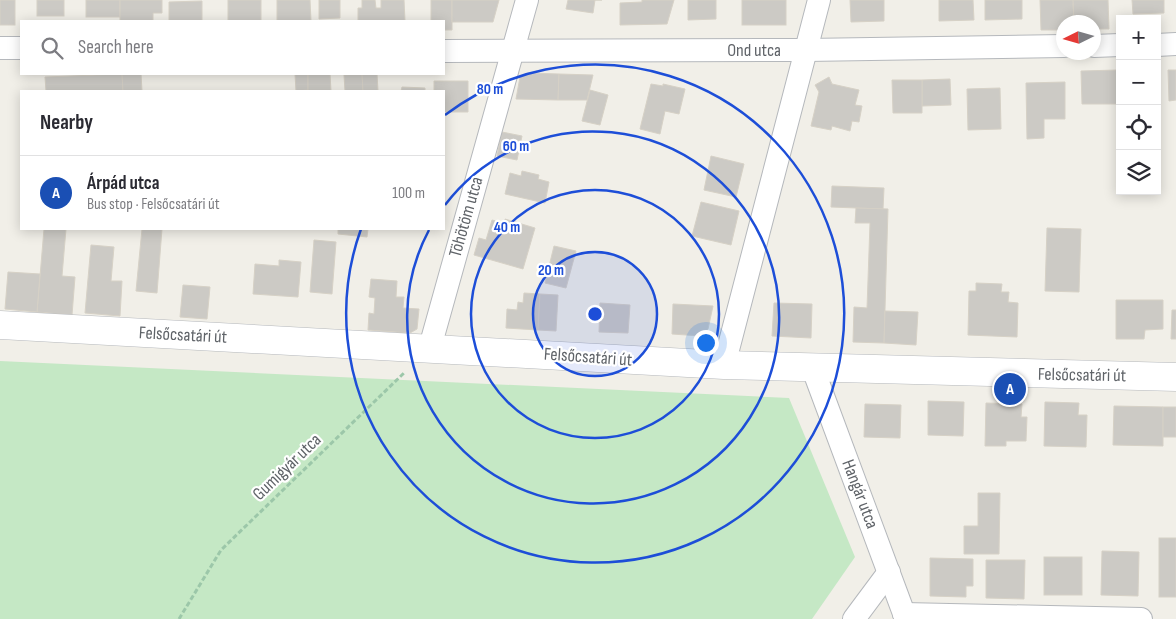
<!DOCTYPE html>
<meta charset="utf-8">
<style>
:root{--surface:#fff;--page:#f2f2f3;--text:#2b2b33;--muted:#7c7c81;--line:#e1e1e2;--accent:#ea4335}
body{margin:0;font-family:"Sofia Sans Condensed",sans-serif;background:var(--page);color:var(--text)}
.controls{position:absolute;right:15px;top:15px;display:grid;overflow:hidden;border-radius:0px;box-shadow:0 2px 12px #0003}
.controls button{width:45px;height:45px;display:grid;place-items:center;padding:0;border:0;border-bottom:1px solid var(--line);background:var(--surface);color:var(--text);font:25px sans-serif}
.compass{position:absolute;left:1056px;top:15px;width:45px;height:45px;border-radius:50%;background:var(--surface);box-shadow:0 2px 12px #0003;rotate:265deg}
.you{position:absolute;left:705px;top:342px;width:18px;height:18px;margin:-12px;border:4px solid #fff;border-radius:50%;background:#1a73e8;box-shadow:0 0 0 8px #1a73e833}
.badge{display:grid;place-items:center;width:32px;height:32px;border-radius:50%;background:var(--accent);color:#fff;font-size:16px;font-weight:700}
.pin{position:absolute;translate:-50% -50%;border:2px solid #fff;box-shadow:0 1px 5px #0006}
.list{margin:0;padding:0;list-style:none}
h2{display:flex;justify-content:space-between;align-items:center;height:65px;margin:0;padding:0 20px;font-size:21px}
h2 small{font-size:16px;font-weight:400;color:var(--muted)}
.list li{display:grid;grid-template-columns:32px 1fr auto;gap:15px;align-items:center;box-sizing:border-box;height:75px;padding:0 20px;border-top:1px solid var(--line)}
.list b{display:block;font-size:19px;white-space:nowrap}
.list p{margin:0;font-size:16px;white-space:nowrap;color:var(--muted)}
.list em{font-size:16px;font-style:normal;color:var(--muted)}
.icon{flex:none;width:28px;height:28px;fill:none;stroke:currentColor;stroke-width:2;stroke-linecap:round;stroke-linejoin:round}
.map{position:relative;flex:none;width:1176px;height:619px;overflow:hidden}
.search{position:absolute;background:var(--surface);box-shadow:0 2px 12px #0003;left:20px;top:20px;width:425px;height:55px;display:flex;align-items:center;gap:12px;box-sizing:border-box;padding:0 18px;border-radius:0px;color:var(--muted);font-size:19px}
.panel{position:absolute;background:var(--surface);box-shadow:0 2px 12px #0003;left:20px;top:90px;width:425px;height:140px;border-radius:0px}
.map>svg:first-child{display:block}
</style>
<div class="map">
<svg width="1176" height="619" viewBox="0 0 1176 619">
<rect width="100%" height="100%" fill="#f1efe8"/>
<path fill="#c5e8c5" d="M0 361 789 398 855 557 812 619H0Z"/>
<g fill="#cccac5" stroke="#d6d1c6">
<rect x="0" y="0" width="15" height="25"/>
<rect x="37" y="0" width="27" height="16"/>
<rect x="86" y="0" width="34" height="17"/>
<path d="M120 0H162V13H153V21H120Z"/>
<rect x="228" y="0" width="33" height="21"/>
<path d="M277 0H310L311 21H277Z"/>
<path d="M319 0H340V18L319 19Z"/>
<path d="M362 0H375L376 8H381V0H404L405 21H358V8H362Z"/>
<path d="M431 0H452V30H444V21H431Z"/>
<path d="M452 0H499L493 22H452Z"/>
<path d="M568 0H602H595L593 13 566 9Z"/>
<path d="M642 0H674L667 24 620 25V3L642 2Z"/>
<path d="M688 0H716V19L688 20Z"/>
<rect x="742" y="0" width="44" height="25"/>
<path d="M850 0H884V21L851 22Z"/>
<path d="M939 0H973L974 20 939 21Z"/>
<path d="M985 0H1022V19L985 20Z"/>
<path d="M1040 0H1073L1074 22H1064V30H1041Z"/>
<path d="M1073 0H1108L1109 29H1094V22H1074Z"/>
<path d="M1132 0H1164V13L1133 14Z"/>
<path d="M202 1V21H169V2Z"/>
<path d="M1118 70 1119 104H1082L1081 71Z"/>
<path d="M1168 70H1176V100L1169 101Z"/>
<path d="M528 73 559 74 558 100 516 99 520 77Z"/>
<path d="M122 74 123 91H46L45 77Z"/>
<path d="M122 74H141L142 91H123Z"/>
<path d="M295 74H308V90L296 91Z"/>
<path d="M308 74H330L331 91H308Z"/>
<path d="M362 74 363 91H345L344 75Z"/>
<path d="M362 74H377L378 91H363Z"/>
<path d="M559 74 593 75 587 100H558Z"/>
<path d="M829 77 832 84 859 90 855 105 862 106 859 122 852 121 850 131 832 126 831 130 811 126 819 92 815 85Z"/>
<path d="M950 79 951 105 922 106V80Z"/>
<path d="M892 80H922V113H893Z"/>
<path d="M434 81H468V112H444V91H434Z"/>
<path d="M1065 82V119H1044V138L1027 139 1026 83Z"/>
<path d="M651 84 663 86V84L685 89 679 114 665 111 660 134 640 129Z"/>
<path d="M402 87 425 88V91H401Z"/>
<path d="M1000 88 1001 129 968 130 967 89Z"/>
<path d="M590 90 608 95 600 125 582 121Z"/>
<path d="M502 132 522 136 517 160 497 156Z"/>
<path d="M711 156 744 164 736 197 704 190Z"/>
<path d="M522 171 539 175 538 179 549 182 545 203 505 194 510 173 521 176Z"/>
<path d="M832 186 884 188 883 209 831 207Z"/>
<path d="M701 202 739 211 731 245 692 236Z"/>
<path d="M856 208 888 209 884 343 853 342 854 307 867 308 870 223H855Z"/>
<path d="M505 219 535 228 523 269 474 255 479 238 486 240 492 220 504 223Z"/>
<path d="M1047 228 1081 229 1079 292 1045 291Z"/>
<path d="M44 229H66L62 276 75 277 72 315 37 312Z"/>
<path d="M142 229H162L157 293 136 291Z"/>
<path d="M338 229H368L367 237 338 234Z"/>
<path d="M314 240 336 242 332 294 310 292Z"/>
<path d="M91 245 114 247 111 281H122L120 316 85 313Z"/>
<path d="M554 246 576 251 566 288 545 283Z"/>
<path d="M279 260 301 262 298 297 253 294 255 264 279 266Z"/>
<path d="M8 272 40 274 37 312 5 309Z"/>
<path d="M371 279 397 281 396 297H404L403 308 419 309 417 329 410 333 368 330 369 313 374 314 375 298 369 297Z"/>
<path d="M976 283 1002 284 1001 292H1009L1008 302 1018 303 1017 337 968 335 969 291H976Z"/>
<path d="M183 285 210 287 207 319 180 317Z"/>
<path d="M524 293 540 294 538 330 506 328 507 309 517 310 518 302 523 303Z"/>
<path d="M540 294 558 295 556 331 538 330Z"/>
<path d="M1116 300H1163V329L1145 330 1144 339H1116Z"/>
<path d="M600 303 630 305 628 333 599 332Z"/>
<path d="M774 303 812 304 811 338 772 336Z"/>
<path d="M673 304 713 306 708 329 701 336 672 334Z"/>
<path d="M1172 310H1176V339H1171Z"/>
<path d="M885 311 918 312 916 345 884 343Z"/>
<path d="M928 401 964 402 963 436 928 435Z"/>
<path d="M1045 402 1079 403 1078 415H1087L1086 447 1044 446Z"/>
<path d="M986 403 1022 404 1021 417H1027L1026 441H1006V446H985Z"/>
<path d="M865 404 901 405 900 438 864 437Z"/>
<path d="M1114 406 1163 407V446L1113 445Z"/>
<rect x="1163" y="407" width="13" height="30"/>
<path d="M978 493H1000L999 554H964V526H978Z"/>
<rect x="1159" y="538" width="17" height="59"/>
<path d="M1102 551 1139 552 1138 596 1101 595Z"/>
<rect x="1044" y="557" width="38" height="38"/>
<path d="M930 558 973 559V586H966V597L930 596Z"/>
<path d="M986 560H1025L1024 599 986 598Z"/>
</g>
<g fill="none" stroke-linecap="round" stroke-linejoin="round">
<g stroke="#b5b8bc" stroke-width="24">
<g id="minor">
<path d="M1157 45 1176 44"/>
<path d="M1094 46 1120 45"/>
<path d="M0 48H21"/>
<path d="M444 51 806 50 1064 46"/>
<path d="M430 347 527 0"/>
<path d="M724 365 819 0"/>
<path d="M813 369 906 619"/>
<path d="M904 614 1141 619"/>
<path d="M854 619 889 572"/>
</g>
</g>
<g stroke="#b5b8bc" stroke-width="29">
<path id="tertiary" d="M0 325 724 365 1176 377"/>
</g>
<path stroke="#9cc7a9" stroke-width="3" stroke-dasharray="5 2.5" stroke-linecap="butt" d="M179 619 221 550 405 372"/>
<use href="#minor" stroke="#fff" stroke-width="22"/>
<use href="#tertiary" stroke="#fff" stroke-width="28"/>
</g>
<circle cx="595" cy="314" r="62" fill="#1d4ed8" fill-opacity=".12"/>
<g fill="none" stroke="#1d4ed8" stroke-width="2.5">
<circle cx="595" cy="314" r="62"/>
<circle cx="595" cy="314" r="124"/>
<path d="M445 205A186 186 0 1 1 429 230"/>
<path d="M445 115A249 249 0 1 1 361 229"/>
</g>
<g text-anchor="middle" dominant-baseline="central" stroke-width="4.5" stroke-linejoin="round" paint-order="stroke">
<g font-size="18" fill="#5f6368" stroke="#fff">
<text x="754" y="50">Ond utca</text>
<text transform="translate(466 217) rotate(-74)">Töhötöm utca</text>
<text transform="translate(183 335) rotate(3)">Felsőcsatári út</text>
<text transform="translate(588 357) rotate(4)">Felsőcsatári út</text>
<text transform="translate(1082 375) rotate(1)">Felsőcsatári út</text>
<text transform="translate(287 467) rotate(-44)">Gumigyár utca</text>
<text transform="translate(860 494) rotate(69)">Hangár utca</text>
</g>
</g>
<circle cx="595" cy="314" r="8" fill="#1d4ed8" stroke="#fff" stroke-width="2.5"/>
<g font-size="15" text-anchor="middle" font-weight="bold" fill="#1d4ed8" stroke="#fff" stroke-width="4.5" stroke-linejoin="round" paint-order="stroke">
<text x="490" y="94">80 m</text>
<text x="516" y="151">60 m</text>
<text x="507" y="232">40 m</text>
<text x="551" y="275">20 m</text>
</g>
</svg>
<div class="controls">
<button>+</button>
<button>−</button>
<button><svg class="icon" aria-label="locate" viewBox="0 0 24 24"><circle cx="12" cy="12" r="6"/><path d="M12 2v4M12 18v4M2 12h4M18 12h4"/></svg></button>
<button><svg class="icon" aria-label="layers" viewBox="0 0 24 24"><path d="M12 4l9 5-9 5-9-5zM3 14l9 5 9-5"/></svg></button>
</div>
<svg class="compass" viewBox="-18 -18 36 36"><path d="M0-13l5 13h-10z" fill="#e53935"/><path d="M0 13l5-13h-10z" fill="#7c7c81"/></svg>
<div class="you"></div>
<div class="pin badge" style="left:1010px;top:389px;background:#1a4fb4">A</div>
<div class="search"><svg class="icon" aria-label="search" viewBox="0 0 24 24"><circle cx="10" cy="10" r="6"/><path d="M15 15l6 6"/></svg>Search here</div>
<section class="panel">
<h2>Nearby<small></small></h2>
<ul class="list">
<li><span class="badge" style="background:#1a4fb4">A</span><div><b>Árpád utca</b><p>Bus stop · Felsőcsatári út</p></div><em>100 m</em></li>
</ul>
</section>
</div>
